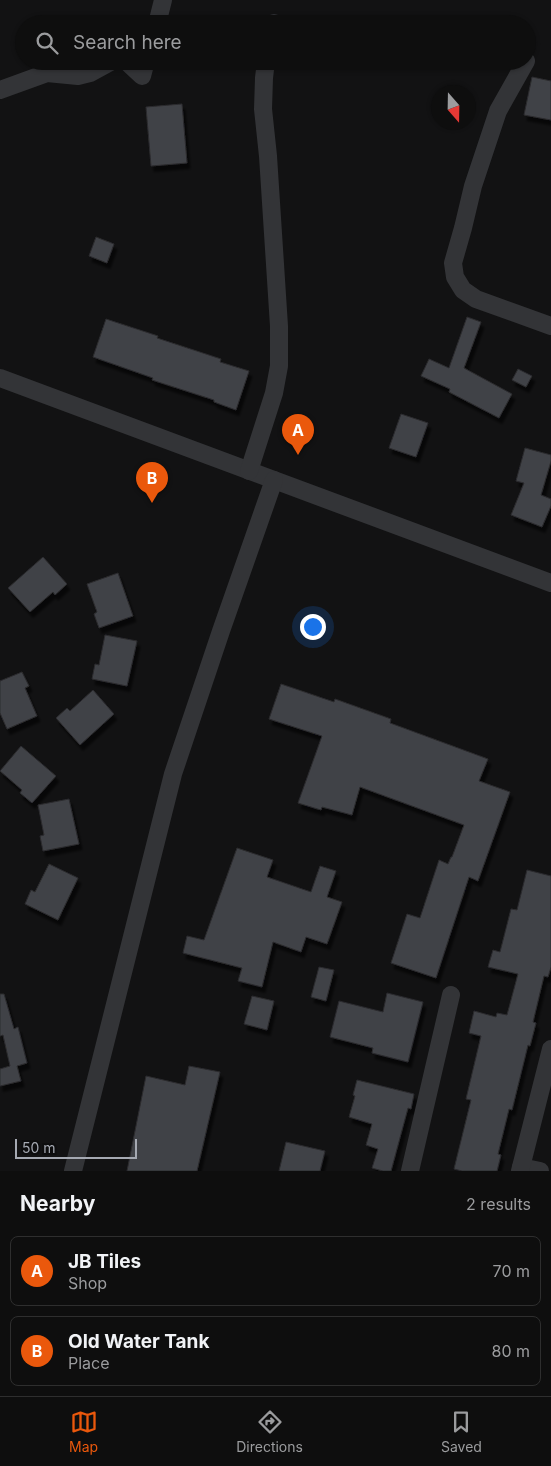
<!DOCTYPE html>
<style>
:root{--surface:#0e0e0e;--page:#1c1c1c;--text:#f1f3f6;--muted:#9b9c9e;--line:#2e2e2e;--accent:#ea580c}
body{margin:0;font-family:Inter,sans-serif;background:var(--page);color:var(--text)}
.compass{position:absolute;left:431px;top:85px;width:45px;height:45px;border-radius:50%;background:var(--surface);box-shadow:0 1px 4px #0004;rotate:160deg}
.scale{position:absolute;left:15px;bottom:12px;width:122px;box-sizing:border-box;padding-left:5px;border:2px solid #a5a9b2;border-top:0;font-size:14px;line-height:18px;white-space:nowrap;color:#a5a9b2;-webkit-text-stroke:4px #0d0d0e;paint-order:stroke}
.you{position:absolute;left:312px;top:626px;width:18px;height:18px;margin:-12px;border:4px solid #fff;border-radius:50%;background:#1a73e8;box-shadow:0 0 0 8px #1a73e833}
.badge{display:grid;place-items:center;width:32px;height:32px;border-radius:50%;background:var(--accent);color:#fff;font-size:16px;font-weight:700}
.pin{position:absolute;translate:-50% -41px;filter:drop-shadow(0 1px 2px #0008)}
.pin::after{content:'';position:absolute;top:26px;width:18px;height:15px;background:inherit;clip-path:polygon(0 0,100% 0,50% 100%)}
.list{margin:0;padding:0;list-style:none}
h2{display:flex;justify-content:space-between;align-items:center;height:65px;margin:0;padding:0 20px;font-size:21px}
h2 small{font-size:16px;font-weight:400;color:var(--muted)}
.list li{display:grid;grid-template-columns:32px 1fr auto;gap:15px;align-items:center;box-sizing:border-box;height:70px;margin:0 10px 10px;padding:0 10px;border:1px solid var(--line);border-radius:8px}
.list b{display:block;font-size:19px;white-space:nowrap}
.list p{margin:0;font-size:16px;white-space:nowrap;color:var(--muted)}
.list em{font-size:16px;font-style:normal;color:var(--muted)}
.icon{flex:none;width:28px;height:28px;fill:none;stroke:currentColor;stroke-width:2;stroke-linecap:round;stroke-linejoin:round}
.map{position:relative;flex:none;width:551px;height:1171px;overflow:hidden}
.search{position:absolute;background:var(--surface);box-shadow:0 1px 4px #0004;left:15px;right:15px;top:15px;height:55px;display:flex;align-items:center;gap:12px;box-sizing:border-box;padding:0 18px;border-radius:28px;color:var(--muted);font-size:19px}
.sheet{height:225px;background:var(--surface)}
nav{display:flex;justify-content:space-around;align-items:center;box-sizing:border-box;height:70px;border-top:1px solid var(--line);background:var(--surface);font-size:14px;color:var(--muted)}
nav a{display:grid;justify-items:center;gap:2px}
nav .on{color:var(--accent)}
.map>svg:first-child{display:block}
</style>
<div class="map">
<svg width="551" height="1171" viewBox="0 0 551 1171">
<defs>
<filter id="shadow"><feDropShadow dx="3" dy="5.5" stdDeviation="1" flood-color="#0009"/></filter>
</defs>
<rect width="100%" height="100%" fill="#121213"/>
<g fill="#414246" stroke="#2c2c2f" filter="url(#shadow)">
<path d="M532 77 551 81V120L524 115Z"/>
<path d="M182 104 187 163 151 166 146 107Z"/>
<path d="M96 237 114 244 107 263 89 256Z"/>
<path d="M467 317 481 322 464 368 512 394 499 418 449 392 450 389 421 376 429 359 449 368Z"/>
<path d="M106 319 158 336 157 338 221 359 220 362 249 371 236 410 214 402V400L152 380 153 378 93 357Z"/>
<path d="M518 369 532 376 526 387 512 380Z"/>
<path d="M401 414 428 423 416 457 389 448Z"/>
<path d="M525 448 551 455V461L541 495 551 499V506L542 527 511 515 524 483 516 481Z"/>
<path d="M43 557 67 584 55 595 53 592 30 612 8 588Z"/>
<path d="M118 573 133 616 99 628 94 614 97 612 87 584Z"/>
<path d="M105 635 137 641 127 686 92 679 95 664 99 665Z"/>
<path d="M22 672 29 686 25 688 37 716 7 729 0 713V681Z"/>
<path d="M281 684 334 702 335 699 391 719 390 723 488 759 479 781 510 792 478 881 469 877 436 978 391 963 407 914 420 918 439 860 448 864 451 857H452L464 825 360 787 352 815 322 807 321 810 298 803 322 736 269 719Z"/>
<path d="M93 690 114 714 80 745 56 718 67 708 70 711Z"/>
<path d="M21 746 56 776 32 803 20 793 22 790 0 771Z"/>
<path d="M69 799 79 844 43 851 40 836 44 835 38 805Z"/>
<path d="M237 848 273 860 267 877 311 892 320 866 336 871 327 897 342 902 327 944 306 937 301 952 273 942 262 987 238 981 242 968 183 953 187 936 204 940Z"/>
<path d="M49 864 78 878 58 920 25 904 31 890 35 892Z"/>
<path d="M527 870 551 876V967L548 977 544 976 533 1022 536 1023 530 1046 528 1045 512 1110 509 1109 498 1154 501 1155 497 1171H462L454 1169 471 1100 466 1099 481 1036 469 1033 474 1011 496 1017 497 1013 507 1015 518 974 488 967 493 950 500 952 511 909 517 910Z"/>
<path d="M319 967 334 970 326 1001 311 997Z"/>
<path d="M387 993 423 1002 408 1062 372 1053 373 1048 330 1037 339 1001 383 1012Z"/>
<path d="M0 994H4L14 1029 18 1027 27 1063 17 1066 21 1081 0 1086V1069L10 1066 3 1035 0 1036Z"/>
<path d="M252 996 274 1001 267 1030 244 1024Z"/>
<path d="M189 1066 220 1072 197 1171H127L146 1076 185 1085Z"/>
<path d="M357 1080 414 1094 411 1109 408 1108 391 1171H383L372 1168 378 1149 366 1145 372 1124 349 1117 355 1096 353 1095Z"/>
<path d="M286 1142 325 1151 320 1171H279Z"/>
</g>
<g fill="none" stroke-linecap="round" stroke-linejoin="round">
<g stroke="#333437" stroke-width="18">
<path d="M157 24 163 0"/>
<path d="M274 24V23"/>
<path d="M124 61 127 62 142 76 146 61"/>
<path d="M526 61 498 111 473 186 463 228 453 263 455 277 463 290 476 299 551 326"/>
<path d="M0 90 47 73 78 76 90 73 112 61"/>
<path d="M0 378 551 583"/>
<path d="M249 471 274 393 279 366V326L268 156 263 109 264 78 266 61"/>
<path d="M521 1167 540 1171"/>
<path d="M73 1171 173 774 221 631 274 480"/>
<path d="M410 1171 451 995"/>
<path d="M520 1171 551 1049"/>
</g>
</g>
</svg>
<svg class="compass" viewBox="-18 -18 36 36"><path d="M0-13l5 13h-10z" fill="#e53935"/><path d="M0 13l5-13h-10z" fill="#9b9c9e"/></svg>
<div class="scale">50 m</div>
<div class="you"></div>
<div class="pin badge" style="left:298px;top:455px">A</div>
<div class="pin badge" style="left:152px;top:503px">B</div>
<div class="search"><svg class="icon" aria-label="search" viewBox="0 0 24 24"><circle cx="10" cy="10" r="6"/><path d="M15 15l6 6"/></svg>Search here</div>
</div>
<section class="sheet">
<h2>Nearby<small>2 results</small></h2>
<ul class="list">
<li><span class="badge">A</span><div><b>JB Tiles</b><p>Shop</p></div><em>70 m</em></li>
<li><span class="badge">B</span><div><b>Old Water Tank</b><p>Place</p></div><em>80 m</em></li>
</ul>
</section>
<nav>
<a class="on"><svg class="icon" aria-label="map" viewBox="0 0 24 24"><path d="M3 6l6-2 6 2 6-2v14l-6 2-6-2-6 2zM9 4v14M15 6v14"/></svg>Map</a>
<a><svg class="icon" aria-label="directions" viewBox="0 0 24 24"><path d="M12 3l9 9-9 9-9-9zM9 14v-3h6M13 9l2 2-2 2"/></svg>Directions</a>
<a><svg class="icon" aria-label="saved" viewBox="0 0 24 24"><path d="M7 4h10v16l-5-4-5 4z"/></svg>Saved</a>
</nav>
